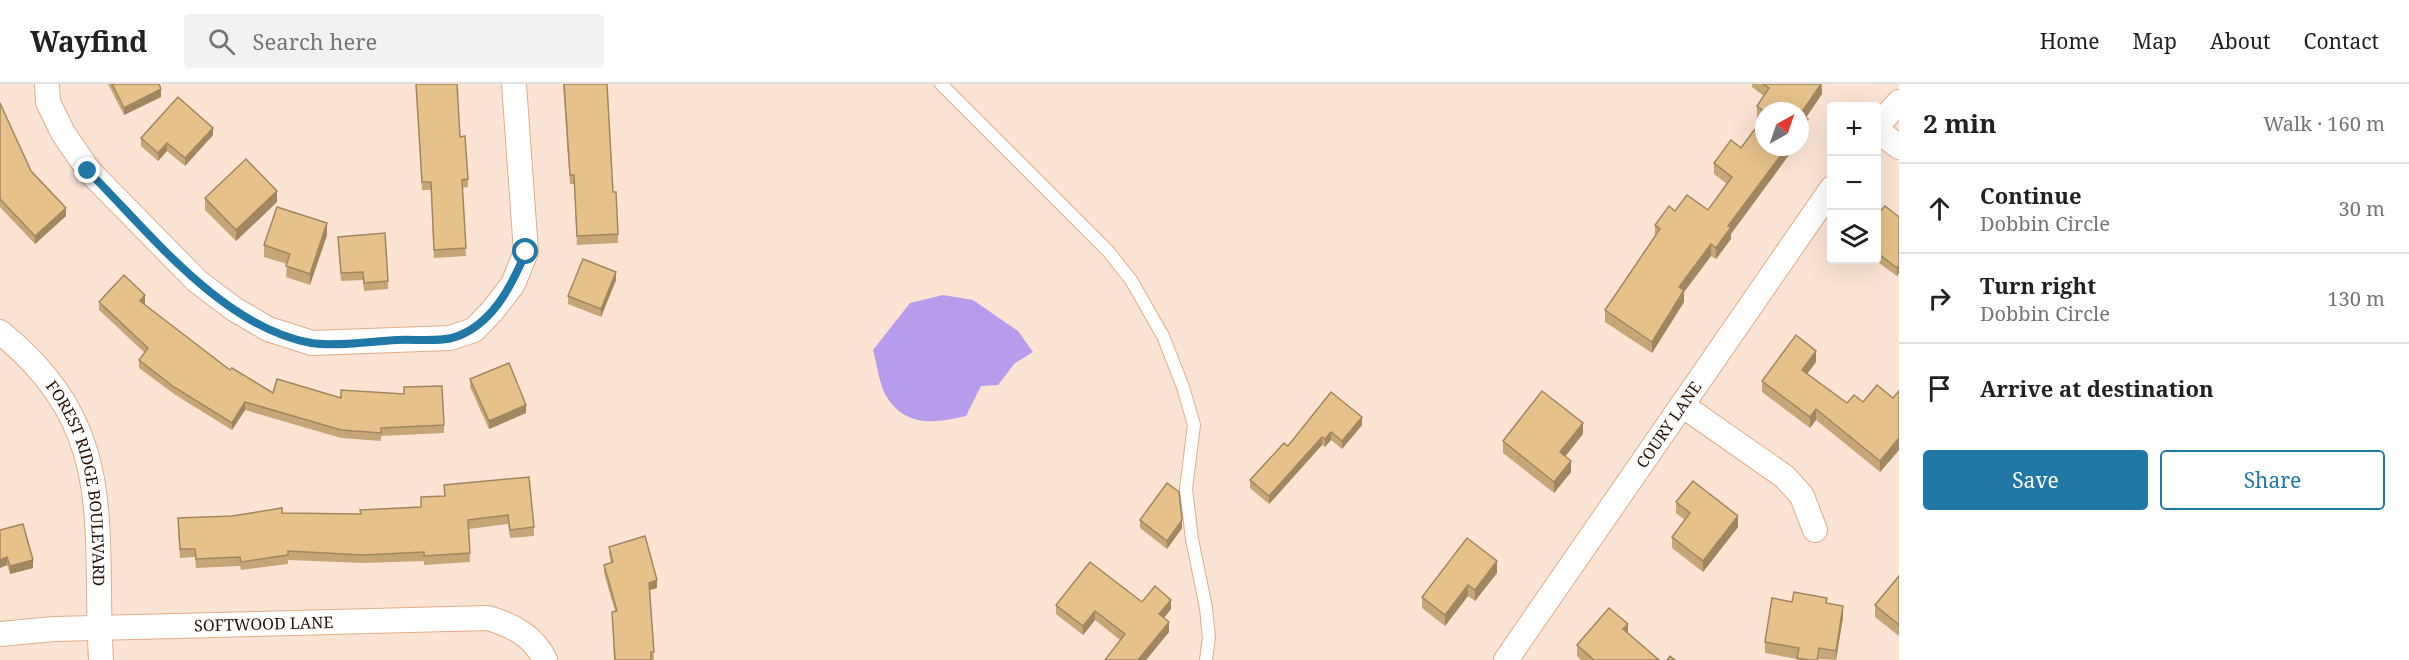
<!DOCTYPE html>
<meta charset="utf-8">
<style>
:root{--surface:#fff;--page:#f2f2f2;--text:#202124;--muted:#757577;--line:#e0e0e0;--accent:#2078a7}
body{margin:0;font-family:"Noto Serif",serif;background:var(--page);color:var(--text)}
.controls{position:absolute;right:18px;top:18px;display:grid;overflow:hidden;border-radius:6px;box-shadow:0 6px 24px #0002}
.controls button{width:54px;height:54px;display:grid;place-items:center;padding:0;border:0;border-bottom:2px solid var(--line);background:var(--surface);color:var(--text);font:30px sans-serif}
.compass{position:absolute;left:1755px;top:18px;width:54px;height:54px;border-radius:50%;background:var(--surface);box-shadow:0 6px 24px #0002;rotate:40deg}
.stop{position:absolute;width:18px;height:18px;margin:-14px;border:4px solid #2078a7;border-radius:50%;background:#fff}
.stop.end{background:#2078a7;border-color:#fff;box-shadow:0 2px 6px #0008}
.list{margin:0;padding:0;list-style:none}
h2{display:flex;justify-content:space-between;align-items:center;height:78px;margin:0;padding:0 24px;font-size:26px}
h2 small{font-size:20px;font-weight:400;color:var(--muted)}
.list li{display:grid;grid-template-columns:39px 1fr auto;gap:18px;align-items:center;box-sizing:border-box;height:90px;padding:0 24px;border-top:2px solid var(--line)}
.list b{display:block;font-size:22px;white-space:nowrap}
.list p{margin:0;font-size:20px;white-space:nowrap;color:var(--muted)}
.list em{font-size:20px;font-style:normal;color:var(--muted)}
.actions{display:flex;gap:12px;padding:18px 24px}
.actions a{flex:1;padding:14px 0;border:2px solid var(--accent);border-radius:6px;text-align:center;font-size:21px;color:var(--accent)}
.actions .main{background:var(--accent);color:#fff}
.icon{flex:none;width:33px;height:33px;fill:none;stroke:currentColor;stroke-width:2;stroke-linecap:round;stroke-linejoin:round}
.map{position:relative;flex:none;width:1899px;height:576px;overflow:hidden}
header{display:flex;align-items:center;gap:36px;box-sizing:border-box;height:84px;padding:0 30px;background:var(--surface);border-bottom:2px solid var(--line)}
header strong{font-size:28px}
nav{display:flex;gap:33px;margin-inline-start:auto;font-size:21px}
.search{width:420px;height:54px;background:var(--page);display:flex;align-items:center;gap:15px;box-sizing:border-box;padding:0 21px;border-radius:6px;color:var(--muted);font-size:22px}
main{display:flex}
aside{flex:1;background:var(--surface)}
.map>svg:first-child{display:block}
</style>
<header>
<strong>Wayfind</strong>
<div class="search"><svg class="icon" aria-label="search" viewBox="0 0 24 24"><circle cx="10" cy="10" r="6"/><path d="M15 15l6 6"/></svg>Search here</div>
<nav><a>Home</a><a>Map</a><a>About</a><a>Contact</a></nav>
</header>
<main>
<div class="map">
<svg width="1899" height="576" viewBox="0 0 1899 576">
<rect width="100%" height="100%" fill="#fbe4d4"/>
<path fill="#b59deb" d="M943 211 973 216 1018 247 1033 268 1015 279 998 301 981 302 966 332C935 339 906 344 886 312 879 299 877 280 873 266L910 219Z"/>
<g fill="none" stroke-linecap="round" stroke-linejoin="round">
<g stroke="#e2ac84" stroke-width="14">
<path id="lane" d="M941 0 1108 167 1131 196 1163 252 1183 303 1194 341 1186 405 1192 455 1206 524 1209 554 1206 576"/>
</g>
<g stroke="#e2ac84" stroke-width="26">
<g id="street">
<path d="M47 0 48 18 63 49 89 87 197 197 234 225 268 245 312 259 450 254 474 246 493 226 513 200 526 168 514 0"/>
<path d="M1876 43 1899 18"/>
<path d="M1876 45 1899 63"/>
<path id="s1" d="M0 248C120 345 93 441 101 576"/>
<path d="M1682 321 1785 393 1802 412 1815 446"/>
<path id="s2" d="M0 550 54 545 488 534C512 541 534 552 545 576"/>
<path id="s3" d="M1506 576 1832 104"/>
</g>
</g>
<use href="#lane" stroke="#fff" stroke-width="12"/>
<use href="#street" stroke="#fff" stroke-width="24"/>
</g>
<g fill="#c6a676">
<path d="M108 0H159L161 13 124 31Z"/>
<path d="M416 0H457L460 53 468 95V103L462 104 466 172 434 174 431 106H422Z"/>
<path d="M563 0H607L613 108 618 150V159L577 161 574 100H570Z"/>
<path d="M1752 0H1822V10L1806 33 1808 46 1764 27V63L1731 150V155L1716 175 1711 172 1684 208V218L1652 269 1605 238V226L1655 153V141L1675 127 1708 126 1727 100 1714 90V79L1741 64 1761 37 1757 33V22L1764 12 1752 3Z"/>
<path d="M0 19 31 87 66 132 35 160 0 123Z"/>
<path d="M213 51 185 82 167 67 158 77 141 62V54Z"/>
<path d="M205 114 277 118 236 157 205 126Z"/>
<path d="M1876 132 1899 133V189L1897 192 1875 176H1876Z"/>
<path d="M327 151 310 201 286 193 287 180 264 173V161Z"/>
<path d="M338 153 388 197V205L364 207 363 196 341 197Z"/>
<path d="M616 196 601 233 568 220V212Z"/>
<path d="M99 218 145 219 144 220 230 286 273 309 341 314 444 341V349L381 352V357L341 354 245 326 232 346 174 310 139 284V276L145 269 99 226Z"/>
<path d="M1816 278 1807 290 1847 319 1863 318 1893 314 1899 307V366L1880 388 1816 336 1810 344 1762 308V297Z"/>
<path d="M470 295 526 329 489 345 470 303Z"/>
<path d="M1331 308 1362 341 1342 365 1331 356 1325 363 1322 361 1269 420 1250 404V396L1288 362Z"/>
<path d="M1583 350 1565 372 1571 388 1554 409 1503 369V357Z"/>
<path d="M444 401 534 443V452L510 454 508 440 469 445 470 478 424 481V477L363 479 288 476V480L241 486 240 482 196 484 195 473 180 474 178 443 282 429 361 430 421 423V413L444 412Z"/>
<path d="M1676 418 1738 443 1703 488 1672 464V453L1685 436 1676 429Z"/>
<path d="M1140 436 1182 444 1167 465 1140 444Z"/>
<path d="M0 446 33 484 10 490 7 481 0 484Z"/>
<path d="M609 463 657 504 650 506 654 576H614L612 528 615 527 604 489V481L611 479 609 470Z"/>
<path d="M1497 489 1475 517 1468 512 1445 542 1422 524V513Z"/>
<path d="M1899 492V552L1875 533V521Z"/>
<path d="M1142 518 1171 525 1164 534 1169 548 1146 576H1105L1120 556 1095 536 1083 551 1056 530V521Z"/>
<path d="M1792 518 1827 519 1843 533 1836 576 1819 575 1818 576H1797V575L1765 569V558Z"/>
<path d="M1628 549 1659 576H1581L1577 572V561Z"/>
</g>
<g fill="#a18760">
<path d="M1821 0 1822 10 1801 41V29Z"/>
<path d="M161 5V13L124 31V24Z"/>
<path d="M1808 35V46L1800 57V46Z"/>
<path d="M213 44V51L185 82V74Z"/>
<path d="M167 59V67L158 77V69Z"/>
<path d="M1787 63H1795L1731 150V155L1716 175V164L1728 142Z"/>
<path d="M277 107V118L236 157V146Z"/>
<path d="M66 124V132L35 160V152Z"/>
<path d="M327 139V151L310 201V190Z"/>
<path d="M1711 160V172L1684 208V218L1652 269V258L1679 203Z"/>
<path d="M1899 181V189L1897 192V184Z"/>
<path d="M616 188V196L601 233V225Z"/>
<path d="M145 211V219L140 225V217Z"/>
<path d="M1816 267V278L1802 297V286Z"/>
<path d="M245 318V326L232 346V339Z"/>
<path d="M526 321V329L489 345V337Z"/>
<path d="M1816 325V336L1810 344V333Z"/>
<path d="M1362 333V341L1342 365V357Z"/>
<path d="M1583 339V350L1560 379V368Z"/>
<path d="M1331 348V356L1325 363V355Z"/>
<path d="M1322 353V361L1269 420V412Z"/>
<path d="M1899 354V366L1880 388V377Z"/>
<path d="M1571 377V388L1554 409V398Z"/>
<path d="M1738 432V443L1703 488V477Z"/>
<path d="M1182 436V444L1167 465V457Z"/>
<path d="M7 473V481L0 484V476Z"/>
<path d="M33 476V484L10 490V482Z"/>
<path d="M1497 477V489L1475 517V506Z"/>
<path d="M657 496V504L649 506V499Z"/>
<path d="M1468 501V512L1445 542V531Z"/>
<path d="M1171 516V525L1159 540V530Z"/>
<path d="M1843 522V533L1836 576V567Z"/>
<path d="M1095 527V536L1083 551V542Z"/>
<path d="M1169 538V548L1146 576H1138Z"/>
<path d="M1628 540V551L1623 545Z"/>
</g>
<g fill="#e6c189" stroke="#a18760" stroke-width="1.5">
<path d="M112 0H159L161 5 124 24Z"/>
<path d="M416 0H457L460 53 465 52 468 95 462 96 466 164 434 166 431 98H422Z"/>
<path d="M564 0H607L613 108H616L618 150 577 152 574 91H570Z"/>
<path d="M1763 0H1821L1801 29 1808 35 1800 46V27H1764L1757 22 1769 4Z"/>
<path d="M178 13 213 44 185 74 167 59 158 69 141 54Z"/>
<path d="M0 19 31 87 66 124 35 152 0 115Z"/>
<path d="M1764 33V63H1787L1728 142 1731 143 1716 164 1711 160 1679 203 1684 206 1652 258 1605 226 1660 145 1655 141 1669 122 1675 127 1687 111 1708 126 1732 93 1714 79 1731 56 1741 64Z"/>
<path d="M246 75 277 107 236 146 205 114Z"/>
<path d="M1885 122 1899 133V181L1897 184 1876 168V132Z"/>
<path d="M277 123 327 139 310 190 286 182 290 170 264 161Z"/>
<path d="M385 149 388 197 364 199 363 188 341 189 338 153Z"/>
<path d="M583 175 616 188 601 225 568 212Z"/>
<path d="M124 191 145 211 140 217 230 286 232 284 273 309 277 295 341 314V306L404 310V303L442 302 444 341 381 344V349L341 346 245 318 232 339 174 303 139 276 148 264 99 218Z"/>
<path d="M1796 251 1816 267 1802 286 1847 319 1854 311 1863 318 1877 301 1893 314 1899 307V354L1880 377 1816 325 1810 333 1762 297Z"/>
<path d="M509 279 526 321 489 337 470 295Z"/>
<path d="M1542 307 1583 339 1560 368 1571 377 1554 398 1503 357Z"/>
<path d="M1331 308 1362 333 1342 357 1331 348 1325 355 1322 353 1269 412 1250 396 1284 359 1288 362Z"/>
<path d="M529 393 534 443 510 446 508 431 468 436 470 469 424 472V468L363 471 288 467V471L241 478 240 473 196 475 195 465H180L178 434 232 432 282 424V429L361 430 360 426 421 423V413L445 412 444 401Z"/>
<path d="M1693 397 1738 432 1703 477 1672 453 1690 429 1676 418Z"/>
<path d="M1167 399 1179 408 1182 436 1167 457 1140 436Z"/>
<path d="M23 440 33 476 10 482 7 473 0 476V446Z"/>
<path d="M645 452 657 496 649 499 654 568H651V576H615L612 528 617 527 604 481 613 478 609 463Z"/>
<path d="M1467 454 1497 477 1475 506 1468 501 1445 531 1422 513Z"/>
<path d="M1090 478 1142 518 1155 502 1171 516 1159 530 1169 538 1138 576H1105L1125 550 1095 527 1083 542 1056 521Z"/>
<path d="M1899 492V541L1875 521Z"/>
<path d="M1794 508 1827 514 1826 519 1843 522 1836 567 1819 564 1817 576H1810L1797 574 1799 564 1765 558 1772 514 1792 518Z"/>
<path d="M1609 524 1628 540 1623 545 1659 576H1594L1577 561Z"/>
<path d="M1670 572 1675 576H1667Z"/>
</g>
<g fill="none" stroke-linecap="round" stroke-linejoin="round">
<path stroke="#2078a7" stroke-width="8" d="M88 87C149 148 222 243 311 259 336 263 372 257 397 256 414 255 435 258 452 254 491 243 511 203 526 168"/>
</g>
<g text-anchor="middle" dominant-baseline="central" stroke-width="6" stroke-linejoin="round" paint-order="stroke">
<g font-size="16" fill="#271304" stroke="#fbe4d4">
<text stroke="none"><textPath href="#s3" startOffset="286">COURY LANE</textPath></text>
<text stroke="none"><textPath href="#s1" startOffset="178">FOREST RIDGE BOULEVARD</textPath></text>
<text stroke="none"><textPath href="#s2" startOffset="264">SOFTWOOD LANE</textPath></text>
</g>
</g>
</svg>
<div class="controls">
<button>+</button>
<button>−</button>
<button><svg class="icon" aria-label="layers" viewBox="0 0 24 24"><path d="M12 4l9 5-9 5-9-5zM3 14l9 5 9-5"/></svg></button>
</div>
<svg class="compass" viewBox="-18 -18 36 36"><path d="M0-13l5 13h-10z" fill="#e53935"/><path d="M0 13l5-13h-10z" fill="#757577"/></svg>
<div class="stop" style="left:526px;top:168px"></div>
<div class="stop end" style="left:88px;top:87px"></div>
</div>
<aside>
<h2>2 min<small>Walk · 160 m</small></h2>
<ul class="list">
<li><svg class="icon" aria-label="ahead" viewBox="0 0 24 24"><path d="M12 20V5M6 11l6-6 6 6"/></svg><div><b>Continue</b><p>Dobbin Circle</p></div><em>30 m</em></li>
<li><svg class="icon" aria-label="right" viewBox="0 0 24 24"><path d="M7 20v-9h11M14 6l5 5-5 5"/></svg><div><b>Turn right</b><p>Dobbin Circle</p></div><em>130 m</em></li>
<li><svg class="icon" aria-label="arrive" viewBox="0 0 24 24"><path d="M6 21V4h12l-3 4 3 4H6"/></svg><div><b>Arrive at destination</b></div></li>
</ul>
<div class="actions"><a class="main">Save</a><a>Share</a></div>
</aside>
</main>
